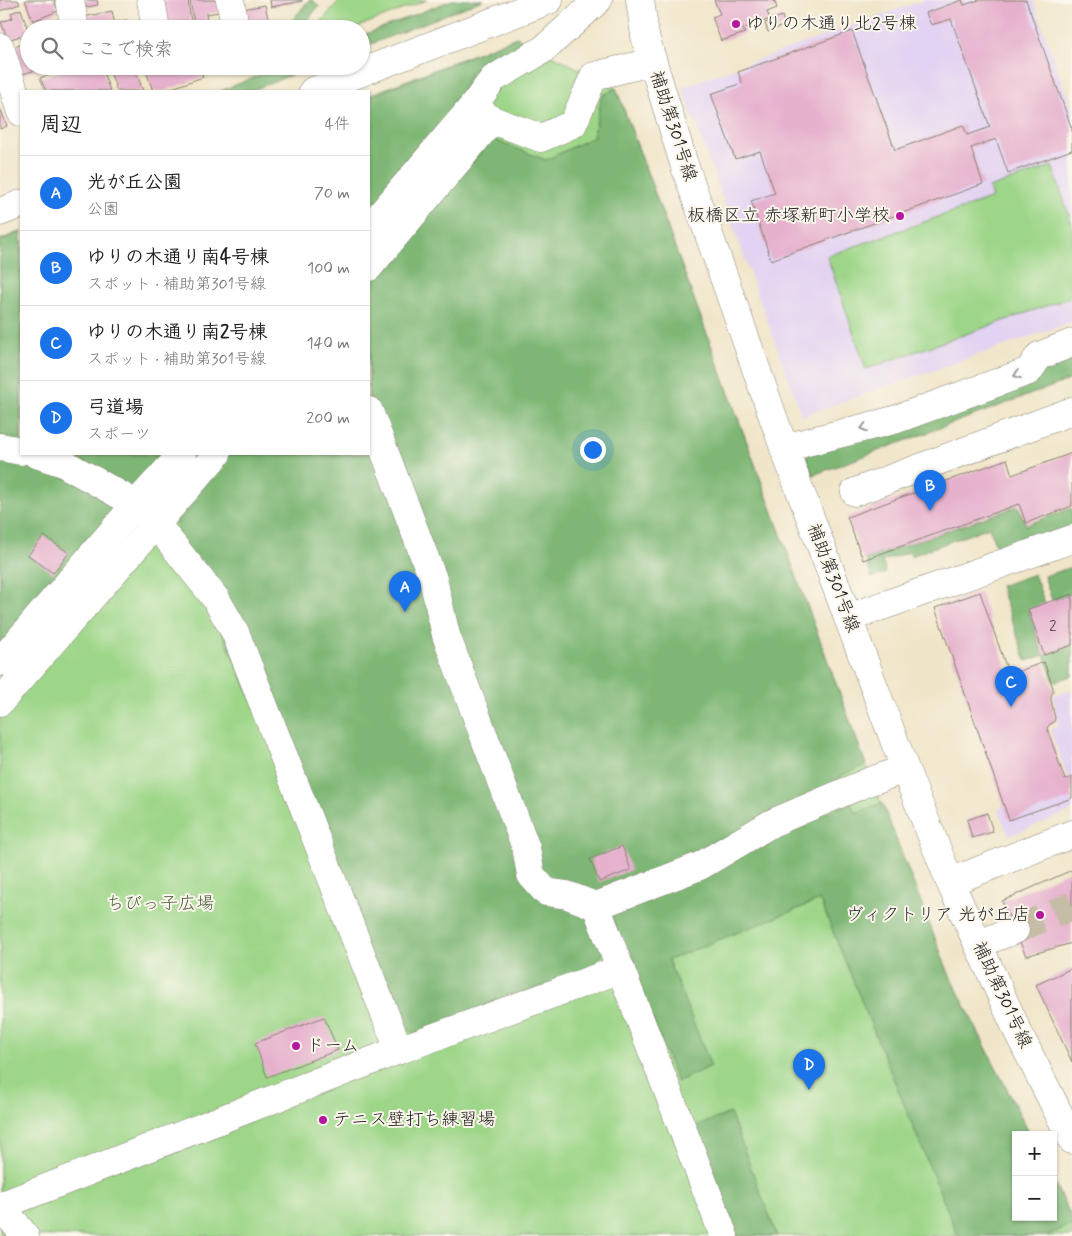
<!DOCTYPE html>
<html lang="ja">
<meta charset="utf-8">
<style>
:root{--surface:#fff;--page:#f2f2f2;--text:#202124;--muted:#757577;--line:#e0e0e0;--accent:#1a73e8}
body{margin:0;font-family:Mynerve,"Klee One",sans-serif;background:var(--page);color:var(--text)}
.controls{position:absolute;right:15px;bottom:15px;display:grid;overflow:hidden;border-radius:0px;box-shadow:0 1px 4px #0004}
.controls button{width:45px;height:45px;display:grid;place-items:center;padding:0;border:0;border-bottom:1px solid var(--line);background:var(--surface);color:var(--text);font:25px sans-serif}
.you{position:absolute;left:592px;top:449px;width:18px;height:18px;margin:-12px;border:4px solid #fff;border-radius:50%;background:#1a73e8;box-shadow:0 0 0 8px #1a73e833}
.badge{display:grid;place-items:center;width:32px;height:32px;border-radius:50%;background:var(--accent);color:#fff;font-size:16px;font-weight:700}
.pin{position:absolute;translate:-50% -41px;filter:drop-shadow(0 1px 2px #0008)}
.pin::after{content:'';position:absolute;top:26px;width:18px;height:15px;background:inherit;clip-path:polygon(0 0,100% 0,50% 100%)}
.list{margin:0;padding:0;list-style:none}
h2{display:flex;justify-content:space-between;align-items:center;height:65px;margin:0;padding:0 20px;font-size:21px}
h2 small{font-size:16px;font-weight:400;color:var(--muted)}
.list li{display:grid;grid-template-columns:32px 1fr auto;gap:15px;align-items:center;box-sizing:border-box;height:75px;padding:0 20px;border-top:1px solid var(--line)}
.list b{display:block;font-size:19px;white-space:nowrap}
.list p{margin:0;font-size:16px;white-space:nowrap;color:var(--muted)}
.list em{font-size:16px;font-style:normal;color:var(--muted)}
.icon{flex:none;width:28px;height:28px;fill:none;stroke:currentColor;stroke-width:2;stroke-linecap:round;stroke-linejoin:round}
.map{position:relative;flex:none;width:1072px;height:1236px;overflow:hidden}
.search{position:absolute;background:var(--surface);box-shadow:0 1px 4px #0004;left:20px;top:20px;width:350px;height:55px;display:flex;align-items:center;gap:12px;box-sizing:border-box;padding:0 18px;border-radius:28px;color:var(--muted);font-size:19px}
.panel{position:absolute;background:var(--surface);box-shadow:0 1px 4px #0004;left:20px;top:90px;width:350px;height:365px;border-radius:0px}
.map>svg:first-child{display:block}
</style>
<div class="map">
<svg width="1072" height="1236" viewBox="0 0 1072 1236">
<rect width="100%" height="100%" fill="#fbf7ec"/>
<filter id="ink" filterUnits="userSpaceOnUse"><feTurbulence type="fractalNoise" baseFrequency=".02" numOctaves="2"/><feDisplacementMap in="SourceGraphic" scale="10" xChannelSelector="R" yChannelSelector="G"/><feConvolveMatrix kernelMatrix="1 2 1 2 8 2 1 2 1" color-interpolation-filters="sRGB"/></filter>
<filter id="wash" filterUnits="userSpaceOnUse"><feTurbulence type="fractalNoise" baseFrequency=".0096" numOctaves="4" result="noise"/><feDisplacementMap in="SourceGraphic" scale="20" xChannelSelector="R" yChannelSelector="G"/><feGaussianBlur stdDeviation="1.12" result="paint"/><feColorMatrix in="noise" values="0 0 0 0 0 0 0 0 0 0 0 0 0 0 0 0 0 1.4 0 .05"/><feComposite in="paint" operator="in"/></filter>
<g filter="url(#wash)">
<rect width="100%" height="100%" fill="#f0e5c8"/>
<g fill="#e3d3f2">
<path d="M924 0H1033L1072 110V322L802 416 682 87Z"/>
<path d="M1072 690V811L1009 836 998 808 1069 781 1050 729 1059 726 1053 696Z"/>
</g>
<g fill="#9dd688" stroke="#5c7952">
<path d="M340 0H427L352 29H315Z"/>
<path d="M517 37 616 88 866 765 949 974 1030 1135H1016V1217H1053V1181L1072 1219V1236H0V240L21 231V454H369V95Z"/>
<path d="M1052 166 1072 224V297L866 369 827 256 992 198 989 188Z"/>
</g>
<g fill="#7eb774" stroke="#4d6a48">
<path d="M309 0H312L319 6 300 29H285Z"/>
<path d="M452 0H483L361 48V36Z"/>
<path d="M517 37 525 42 524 51 471 71 456 105 369 221V97Z"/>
<path d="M283 66H314L250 91H220Z"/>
<path d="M616 88 866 765 840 776 843 783 686 860 583 899 604 952 593 967 415 1034 399 1024 176 531 178 513 228 454H369V286L492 139 546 160 593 137 602 96Z"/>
<path d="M21 232V440L0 435V241Z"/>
<path d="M1072 349V379L813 475 806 456Z"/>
<path d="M70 454H172L132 489Z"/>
<path d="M0 458 37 464 112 500 114 521 0 650Z"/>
<path d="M1018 506 1026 525 1072 508V528L999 554 989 527 911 556 909 552 882 561 886 573 872 578 866 559Z"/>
<path d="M1072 567V594L1052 600 1044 576Z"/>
<path d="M1034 574 1045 604 1028 610 1043 655 1072 645V676L1054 682 1044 655 1026 661 1000 586Z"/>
<path d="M851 803 855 813 882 803 949 974 1030 1135H1016V1217H1053V1181L1072 1219V1225L1045 1236H958L820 900 668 960 711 1066 677 1082 610 912 771 835Z"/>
<path d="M730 1113 777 1236H735L694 1127Z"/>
</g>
<g id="blocks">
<g fill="#e6b1cd">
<path d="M0 0H18L20 4 0 11Z"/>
<path d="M25 0H54L58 11 33 21Z"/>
<path d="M75 0H97L98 5 77 9Z"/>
<path d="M154 0H188L192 29H159Z"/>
<path d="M190 0H219L220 12 206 14 207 21 194 24Z"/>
<path d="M270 0H302V1L271 7Z"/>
<path d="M714 0H774L777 8 767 12 770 19 743 29 745 33 721 41 712 17 720 14Z"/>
<path d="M962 0 964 5 979 0H1026L1072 129V150L1008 173 996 139 971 148 983 184 771 260 751 201 775 193 760 151 735 159 711 94 742 83 738 72 852 31 895 150 963 125 967 135 990 127 951 19 931 25 926 13Z"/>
<path d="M265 5 270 27 258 29H247L243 9Z"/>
<path d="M21 9 29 33 8 40 1 22 13 18 11 13Z"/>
<path d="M112 11 115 25 100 29H80L78 18Z"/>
<path d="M782 16 785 25 768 32 765 23Z"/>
<path d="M68 20 69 29H35L34 27Z"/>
<path d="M127 20 128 24 144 20 146 29H118L117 22Z"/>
<path d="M222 24 223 29H201V28Z"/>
<path d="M29 42V66L45 67 20 75 11 48Z"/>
<path d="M78 66H101L110 91H46L40 78Z"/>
<path d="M108 66H134L143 91H117Z"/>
<path d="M158 66H199L203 77 164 91H153L146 71Z"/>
<path d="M0 108 7 126 0 129Z"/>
<path d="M1072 453V506L1026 523 1019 504 863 560 847 517 1007 459 1012 475Z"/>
<path d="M44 536 69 553 53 573 28 555Z"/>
<path d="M980 592 1009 675 1044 662 1053 688V692L1051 696V700L1055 718 1054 722 1049 725 1047 728 1065 780 1072 777V798L1009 820 935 608Z"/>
<path d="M1072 594V645L1044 655 1028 609Z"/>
<path d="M987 813 993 832 972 838 967 820Z"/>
<path d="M622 846 631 870 599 882 590 859Z"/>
<path d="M1072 870V943L1026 956 1002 901Z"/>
<path d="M1072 968V1062L1036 985Z"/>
<path d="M324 1017 338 1050 267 1077 255 1043Z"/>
</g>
</g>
</g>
<g filter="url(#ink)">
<use href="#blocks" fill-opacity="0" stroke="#868072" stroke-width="1"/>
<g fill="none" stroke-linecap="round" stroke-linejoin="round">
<path stroke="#c6bda6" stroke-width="28" stroke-dasharray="28 14" stroke-linecap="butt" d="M1015 930 1072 906"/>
<g stroke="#868072" stroke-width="29">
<g id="minor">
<path d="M70 0 75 29"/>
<path d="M151 0 156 29"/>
<path d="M230 0 234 20"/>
<path d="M598 0 544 49 493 79 473 106 492 120 541 138 573 124 594 76 652 62"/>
<path d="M640 0 645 36 684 164 784 448 905 769 950 882 971 929 1018 1032 1072 1140"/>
<path d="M0 47 21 112"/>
<path d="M313 91 549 0"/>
<path d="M0 212 21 204"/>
<path d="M369 228 473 106"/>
<path d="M369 267 492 120"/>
<path d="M369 411 433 579 446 635 526 848 531 875 546 892 567 895 596 906"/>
<path d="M0 447 21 451"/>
<path d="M784 448 894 420 1029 371 1039 356 1072 343"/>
<path d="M36 454 63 463 136 504 156 524 216 599 235 632 399 1050"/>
<path d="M855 492 1072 411"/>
<path d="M848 618 1072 539"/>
<path d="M0 662 136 504 182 454"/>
<path d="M0 702 217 454"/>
<path d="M950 882 1072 834"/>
<path d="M978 944 1015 930"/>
<path d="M0 1206 399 1050 621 969"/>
<path d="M0 1209 14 1222 25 1236"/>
<path d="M724 1236 596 906 700 866 772 823 868 782 905 769"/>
</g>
</g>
<use href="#minor" stroke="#fff" stroke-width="28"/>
</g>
<defs><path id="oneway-chevron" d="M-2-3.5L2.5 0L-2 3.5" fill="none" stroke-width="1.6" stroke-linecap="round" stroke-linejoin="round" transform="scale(1.25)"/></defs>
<g stroke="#999">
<use href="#oneway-chevron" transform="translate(1017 375) rotate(160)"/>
<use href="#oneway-chevron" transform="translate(864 428) rotate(166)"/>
</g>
</g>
<g fill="#b5179e" stroke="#fbf7ec" stroke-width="2">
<circle cx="736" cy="24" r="5"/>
<circle cx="900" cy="216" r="5"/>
<circle cx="1040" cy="915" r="5"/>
<circle cx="296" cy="1046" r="5"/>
<circle cx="323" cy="1120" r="5"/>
</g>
<g text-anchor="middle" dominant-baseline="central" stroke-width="4" stroke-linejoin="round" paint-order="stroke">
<g font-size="15" fill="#4e4148">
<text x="1053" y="627">2</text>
</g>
<g font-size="18" fill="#1c1c1c" stroke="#fbf7ec" text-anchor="start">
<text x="746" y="24">ゆりの木通り北2号棟</text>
<text x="890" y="216" text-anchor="end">板橋区立 赤塚新町小学校</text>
<text x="1030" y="915" text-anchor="end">ヴィクトリア 光が丘店</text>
<text x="306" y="1046">ドーム</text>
<text x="333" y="1120">テニス壁打ち練習場</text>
</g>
<g font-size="18" fill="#1c1c1c" stroke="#fbf7ec">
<text transform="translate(673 126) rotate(72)">補助第301号線</text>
<text transform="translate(833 578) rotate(69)">補助第301号線</text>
<text transform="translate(1002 995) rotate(65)">補助第301号線</text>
</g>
<g font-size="18" fill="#495d42" stroke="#fbf7ec">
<text x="160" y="904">ちびっ子広場</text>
</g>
</g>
</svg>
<div class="controls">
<button>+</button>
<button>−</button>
</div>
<div class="you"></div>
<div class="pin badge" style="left:405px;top:612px">A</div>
<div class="pin badge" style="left:930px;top:511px">B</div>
<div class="pin badge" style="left:1011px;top:707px">C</div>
<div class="pin badge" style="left:809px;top:1090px">D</div>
<div class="search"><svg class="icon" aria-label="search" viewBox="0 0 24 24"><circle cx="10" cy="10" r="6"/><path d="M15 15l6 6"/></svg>ここで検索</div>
<section class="panel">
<h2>周辺<small>4件</small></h2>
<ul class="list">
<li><span class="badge">A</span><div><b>光が丘公園</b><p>公園</p></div><em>70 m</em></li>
<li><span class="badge">B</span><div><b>ゆりの木通り南4号棟</b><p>スポット · 補助第301号線</p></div><em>100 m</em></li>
<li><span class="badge">C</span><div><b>ゆりの木通り南2号棟</b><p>スポット · 補助第301号線</p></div><em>140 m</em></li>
<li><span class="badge">D</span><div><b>弓道場</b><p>スポーツ</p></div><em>200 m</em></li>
</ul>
</section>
</div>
